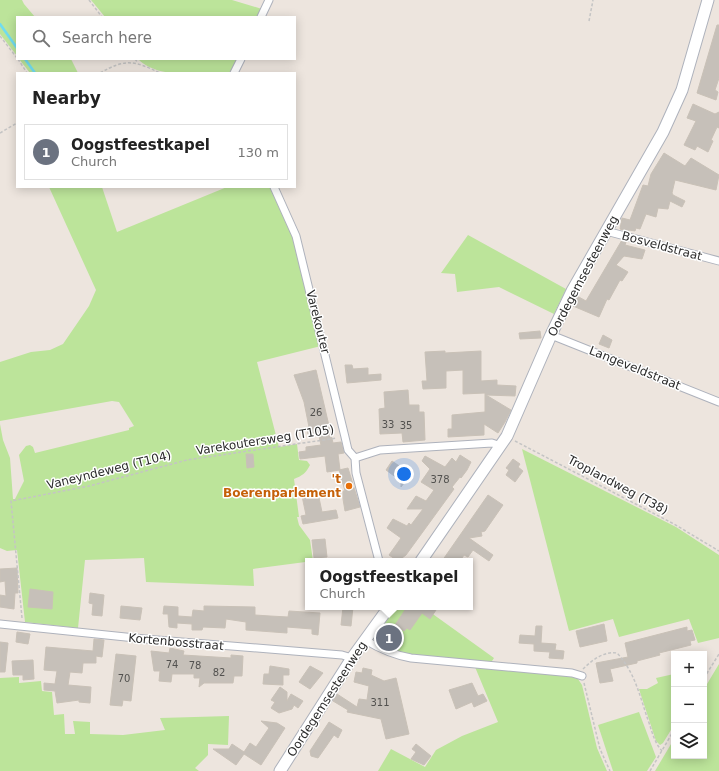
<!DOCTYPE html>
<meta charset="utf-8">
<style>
:root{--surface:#fff;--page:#f6f6f6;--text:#222;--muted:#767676;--line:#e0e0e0;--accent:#d93025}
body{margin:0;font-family:"DejaVu Sans",sans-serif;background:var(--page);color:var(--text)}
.controls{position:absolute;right:12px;bottom:12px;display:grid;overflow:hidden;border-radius:0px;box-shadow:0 2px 10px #0003}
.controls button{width:36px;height:36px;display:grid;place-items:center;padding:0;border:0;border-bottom:1px solid var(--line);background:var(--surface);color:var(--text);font:20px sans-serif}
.you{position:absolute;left:404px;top:474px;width:14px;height:14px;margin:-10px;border:3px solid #fff;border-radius:50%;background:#1a73e8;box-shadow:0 0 0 6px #1a73e833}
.badge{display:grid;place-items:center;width:26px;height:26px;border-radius:50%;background:var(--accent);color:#fff;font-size:13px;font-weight:700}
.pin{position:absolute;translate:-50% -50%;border:2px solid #fff;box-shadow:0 1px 4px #0006}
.popup{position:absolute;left:305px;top:558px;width:168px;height:52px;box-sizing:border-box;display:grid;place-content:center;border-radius:0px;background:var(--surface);filter:drop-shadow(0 1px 3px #0005);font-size:13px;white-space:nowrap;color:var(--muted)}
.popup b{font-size:15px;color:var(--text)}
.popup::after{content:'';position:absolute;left:50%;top:100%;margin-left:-8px;border:8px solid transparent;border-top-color:var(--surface)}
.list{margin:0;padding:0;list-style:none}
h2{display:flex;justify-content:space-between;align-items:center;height:52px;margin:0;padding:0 16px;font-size:17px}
h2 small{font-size:13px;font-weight:400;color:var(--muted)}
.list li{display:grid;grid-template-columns:26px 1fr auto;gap:12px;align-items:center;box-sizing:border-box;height:56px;margin:0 8px 8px;padding:0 8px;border:1px solid var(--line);border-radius:0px}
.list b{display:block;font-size:15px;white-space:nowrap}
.list p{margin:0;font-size:13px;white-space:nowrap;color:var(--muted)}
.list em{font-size:13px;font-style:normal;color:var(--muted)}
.icon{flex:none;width:22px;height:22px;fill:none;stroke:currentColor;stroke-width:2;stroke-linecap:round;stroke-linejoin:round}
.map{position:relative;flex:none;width:719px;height:771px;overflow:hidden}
.search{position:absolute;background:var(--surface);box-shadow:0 2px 10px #0003;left:16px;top:16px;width:280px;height:44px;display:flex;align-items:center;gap:10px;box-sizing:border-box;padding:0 14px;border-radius:0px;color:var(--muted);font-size:15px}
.panel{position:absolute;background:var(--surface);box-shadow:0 2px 10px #0003;left:16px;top:72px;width:280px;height:116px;border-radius:0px}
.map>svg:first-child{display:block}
</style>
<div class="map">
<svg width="719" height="771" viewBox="0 0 719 771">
<rect width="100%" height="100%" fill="#ede5de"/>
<g fill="#bce49a">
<path d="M0 0H22L24 4 35 17H17V56L0 34Z"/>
<path d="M91 0H232L262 9 258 17H105Z"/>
<path d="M19 59H71L78 73H30Z"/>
<path d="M138 59H237L230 73C204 73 158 80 138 59Z"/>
<path d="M49 187H102L117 232 227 187H271L292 231 321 346 257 362 279 447 297 444 299 460 307 461 310 465C306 473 302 476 294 479L299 517H297L299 525 310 540 313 561 253 569 254 586 146 582 144 558 85 560 78 628 25 622 17 550 7 551 0 548V424L3 440 10 458 13 499H15L24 481 19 455 26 446 30 445 33 447 35 453 129 430V428L134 426 119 402 112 401 0 421V362L31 352 50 350 63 344 89 306 96 290Z"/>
<path d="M468 235 566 289 554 314 499 287 457 292 455 274 441 273Z"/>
<path d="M522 449 676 527 719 555V638L698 643 689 619 619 637 613 619 569 631Z"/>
<path d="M393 607H423L494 658 490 664C453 661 410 661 376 643L373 637Z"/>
<path d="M719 664V771H655L674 739V756H704V689Z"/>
<path d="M475 667 568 676 578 679 582 685 597 748 607 771H378L391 749 425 767 436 750 462 736 498 722Z"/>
<path d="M674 674V725L663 743 660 745 656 741 639 689H647L658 683 656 678Z"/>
<path d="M19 677V683L41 681 42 691 52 692 54 715 64 714 65 734H75L73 721 90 722V734L123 735 165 730 160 718 229 716 228 745 208 744V755L195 768 199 771H0V678Z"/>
<path d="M639 712 656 757 647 771H613L598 725Z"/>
</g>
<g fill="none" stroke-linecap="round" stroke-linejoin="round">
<g stroke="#70dcf0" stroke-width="2.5">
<path d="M0 24 17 48"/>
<path d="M25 59 35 73"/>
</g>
</g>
<g fill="#c6c0b9" stroke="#c9c1b7">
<path d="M717 25H719V78L715 90 718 92 716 100 697 93Z"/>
<path d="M693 104 715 114 719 112V128L717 127 711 140 713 141 708 152 697 146 695 150 684 145 696 121 687 118Z"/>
<path d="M664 153 685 166 691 158 719 175 716 190 675 180 672 193 673 195 685 201 682 207 670 201 668 209 658 208 656 217 646 214 640 229 636 228 635 231 629 230V232L620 229 622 218 630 220 643 185 648 186 651 174Z"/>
<path d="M622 240 626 242 625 245 645 250 642 259 624 256 616 265 628 272 622 281 620 280 609 300 607 299 599 317 573 306 577 296 586 301Z"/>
<path d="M540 331 541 338 520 339 519 333Z"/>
<path d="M603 335 612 340 609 348 599 344Z"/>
<path d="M445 351V353L481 351V381L497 380V385L516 386 515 396 486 395 511 410 505 422 498 433 484 424V435L448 437V429H452V415L485 412V393L463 394V370L446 371V388L423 389 422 381H427L425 352Z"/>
<path d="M345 365H352L353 369 368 368V375L381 374V380L347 383Z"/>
<path d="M316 370 333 443 341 442 344 453 338 454 340 470 327 472 325 456 300 459 299 452 306 451V447L321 445 318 432 308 434 307 428 309 427 304 402 294 375Z"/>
<path d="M408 390 409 405H419V412H424L425 440 403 442 402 433 380 434 379 409 385 408 384 392Z"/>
<path d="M246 454H253L254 467 247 468Z"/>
<path d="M460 455 471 462 467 470 461 478 460 477 452 487 454 489 406 555 398 561 389 555 401 538 387 528 393 519 407 526 409 523 411 525 423 509H407L416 496 426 501 434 490 421 482 430 469 422 461 425 456 445 467 452 458 456 462Z"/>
<path d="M513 459 520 464 518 467 523 471 515 482 506 475 509 470 506 468Z"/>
<path d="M392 461 411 474 401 487V481L386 470Z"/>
<path d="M348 468 360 507 345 511 343 499V491H345L339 470Z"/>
<path d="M318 493 322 512 336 510 338 518 303 524 301 516 306 515 302 496Z"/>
<path d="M488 495 503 505 485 531 481 532 482 536 469 538 493 555 489 561 473 550 468 557 464 555 460 561H442Z"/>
<path d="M325 539 327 557 314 558 312 540Z"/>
<path d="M17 568 18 593H15L14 609 0 607V595L6 596 5 581 0 582V569Z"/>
<path d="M30 589 53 592 52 609 28 607Z"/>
<path d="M90 593 104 595 102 616 92 615 93 604 89 603Z"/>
<path d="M121 606 142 608 140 620 120 618Z"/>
<path d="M164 606 178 607V616L192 617 193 610 204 611V606L255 607V615L270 616 288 617 289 611 320 613 318 635 312 634V629L287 627V633L246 630V622L226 619 225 628 203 627 202 630H192V624L177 623V628L169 627 168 614H163Z"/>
<path d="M343 607H353L351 626 341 625Z"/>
<path d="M407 607H438L430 619 422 613 410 630 407 628 404 631 395 625Z"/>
<path d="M604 624 607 641 580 647 576 631Z"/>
<path d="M536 626H542L541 643 556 644 555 650 564 651 563 659 549 658 550 652 534 651V644L519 643 520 635 535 636Z"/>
<path d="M687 627V631L692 630 695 640 690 641 691 645 659 653 660 655 637 661V663L610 669 613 681 600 683 596 663 628 657 625 643Z"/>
<path d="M17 632 30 634 28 644 16 642Z"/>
<path d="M94 639 104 640 102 657 96 656V663H83L82 673 70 672 68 685 91 687 90 703 79 702V700L57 703 55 691 44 690V683L55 684 57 671 44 670 46 647 93 651Z"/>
<path d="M0 642 8 643 5 672H0Z"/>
<path d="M170 648 184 651 183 655 231 658V655L243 656 242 676H234L233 683H204L199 687 200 678H194V674H172L171 682 159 681 160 671H154L151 651 169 653Z"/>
<path d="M116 654 136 656 131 701 123 700 122 706 110 705Z"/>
<path d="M33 660 34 679 23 680V675H13L12 661Z"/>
<path d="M270 666 289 669V675H283V685L263 684 264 674H269Z"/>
<path d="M310 666 323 673 310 689 299 682Z"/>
<path d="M363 668 372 670 371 675 384 681 396 678 409 734 386 739 381 719 347 712 348 710 333 701 337 694 357 707 359 699 367 700 369 686 354 682 356 672 362 673Z"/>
<path d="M472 683 478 696 483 694 487 701 474 707 472 702 456 709 449 690Z"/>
<path d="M280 687 287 692V701L291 694 303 701 298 708 294 705 292 709 279 713 271 708 275 702 271 700Z"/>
<path d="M261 721 277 723 285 728 261 765 244 754 236 765 213 749H229L232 744 244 752 250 743 256 747 269 728Z"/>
<path d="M329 722 342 730 338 738 334 735 318 758 311 756 310 751Z"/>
<path d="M416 744 431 756 424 765 411 759 416 752 412 749Z"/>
</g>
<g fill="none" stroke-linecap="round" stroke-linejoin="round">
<g stroke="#aeb2bc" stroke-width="9">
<g id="street">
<path d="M261 17 269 0"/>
<path d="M234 73 241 59"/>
<path d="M274 187 296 236 345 437 348 450 355 458 356 473 379 561"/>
<path d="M606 231 719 261"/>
<path d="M551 335 719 402"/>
<path d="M355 458 380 450 492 443 501 446"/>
<path d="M0 624 145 639 342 655 352 658"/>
<path d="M365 640C380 649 393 655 411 658L572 673 582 676"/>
</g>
</g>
<g stroke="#aeb2bc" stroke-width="13">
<g id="secondary">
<path d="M421 561 507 436 551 335 572 291 663 132 682 90 708 0"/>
<path d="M280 771 352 658 389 607"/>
</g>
</g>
<g stroke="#c4c4c4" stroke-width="1.5" stroke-dasharray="3 2" stroke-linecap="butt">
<path d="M89 0 102 17"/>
<path d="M589 21 593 0"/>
<path d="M0 36 17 58"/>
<path d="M18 59 27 73"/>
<path d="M135 59 138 63"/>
<path d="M100 73C126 58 135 61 160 73"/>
<path d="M0 133 17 123"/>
<path d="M515 441 674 524 719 551"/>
<path d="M22 618 11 501 89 486 187 460 337 438"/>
<path d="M583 669C592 660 604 651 617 653 635 672 640 697 648 720 652 731 654 742 662 751"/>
<path d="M704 678 719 654"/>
<path d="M584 683 600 749 610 771"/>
<path d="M650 771 674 730"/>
</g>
<use href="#street" stroke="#fff" stroke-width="7"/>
<use href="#secondary" stroke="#fff" stroke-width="11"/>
</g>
<circle fill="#e8710a" stroke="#fff" stroke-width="1.5" cx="349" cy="486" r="4"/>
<g text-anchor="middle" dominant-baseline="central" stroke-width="3" stroke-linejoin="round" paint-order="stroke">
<g font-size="10" fill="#52514f">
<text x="316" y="412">26</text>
<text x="388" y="424">33</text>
<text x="406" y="425">35</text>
<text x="440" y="479">378</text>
<text x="172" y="664">74</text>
<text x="195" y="665">78</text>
<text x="219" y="672">82</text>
<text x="124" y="678">70</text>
<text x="380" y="702">311</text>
</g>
<g font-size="12" fill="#2c2c2c" stroke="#fff">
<text transform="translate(662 246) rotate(15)">Bosveldstraat</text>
<text transform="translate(583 276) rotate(-62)">Oordegemsesteenweg</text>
<text transform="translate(318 322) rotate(76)">Varekouter</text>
<text transform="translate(635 368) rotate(22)">Langeveldstraat</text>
<text transform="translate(265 440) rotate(-9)">Varekoutersweg (T105)</text>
<text transform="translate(109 470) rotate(-14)">Vaneyndeweg (T104)</text>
<text transform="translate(618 485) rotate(28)">Troplandweg (T38)</text>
<text transform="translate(176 642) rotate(5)">Kortenbosstraat</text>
<text transform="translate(327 699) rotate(-57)">Oordegemsesteenweg</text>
</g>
<g font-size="12" font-weight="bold" fill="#c56008" stroke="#fff" text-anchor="end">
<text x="341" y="479">'t<tspan x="341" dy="14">Boerenparlement</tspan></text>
</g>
</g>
</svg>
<div class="controls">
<button>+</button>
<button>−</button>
<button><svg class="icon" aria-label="layers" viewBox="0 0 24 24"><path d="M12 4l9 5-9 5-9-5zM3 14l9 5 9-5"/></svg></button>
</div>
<div class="you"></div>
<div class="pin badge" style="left:389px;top:638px;background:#6b7280">1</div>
<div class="popup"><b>Oogstfeestkapel</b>Church</div>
<div class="search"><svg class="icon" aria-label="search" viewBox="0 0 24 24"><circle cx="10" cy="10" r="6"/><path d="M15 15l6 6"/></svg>Search here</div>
<section class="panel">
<h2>Nearby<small></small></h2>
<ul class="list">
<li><span class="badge" style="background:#6b7280">1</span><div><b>Oogstfeestkapel</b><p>Church</p></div><em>130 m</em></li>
</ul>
</section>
</div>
